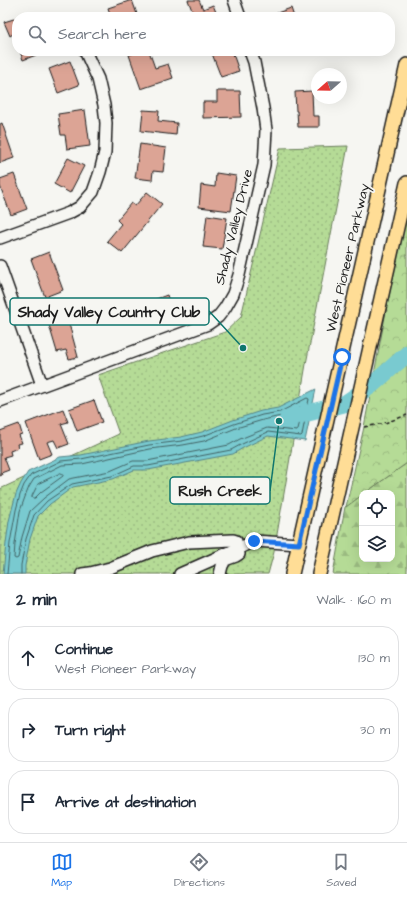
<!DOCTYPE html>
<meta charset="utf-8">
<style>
:root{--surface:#fff;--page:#f6f6f7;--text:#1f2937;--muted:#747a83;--line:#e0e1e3;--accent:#1a73e8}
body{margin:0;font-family:"Architects Daughter",sans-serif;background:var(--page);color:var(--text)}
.controls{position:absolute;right:12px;bottom:12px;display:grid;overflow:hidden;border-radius:8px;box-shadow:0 4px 16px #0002}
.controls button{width:36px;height:36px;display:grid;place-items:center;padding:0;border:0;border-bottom:1px solid var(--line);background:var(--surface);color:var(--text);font:20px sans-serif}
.compass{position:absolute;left:311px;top:68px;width:36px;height:36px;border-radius:50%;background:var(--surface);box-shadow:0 4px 16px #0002;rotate:250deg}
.stop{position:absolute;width:12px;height:12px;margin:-9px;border:3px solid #1a73e8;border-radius:50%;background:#fff}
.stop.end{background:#1a73e8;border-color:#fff;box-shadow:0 1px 4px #0008}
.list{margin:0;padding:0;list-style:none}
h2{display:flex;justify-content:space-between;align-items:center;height:52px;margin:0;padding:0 16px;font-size:17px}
h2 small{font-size:13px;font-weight:400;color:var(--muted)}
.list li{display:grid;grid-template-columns:26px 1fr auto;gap:12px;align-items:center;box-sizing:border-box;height:64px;margin:0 8px 8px;padding:0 8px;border:1px solid var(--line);border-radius:16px}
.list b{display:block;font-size:15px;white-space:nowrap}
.list p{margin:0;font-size:13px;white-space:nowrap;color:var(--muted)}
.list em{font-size:13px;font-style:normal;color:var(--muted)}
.icon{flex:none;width:22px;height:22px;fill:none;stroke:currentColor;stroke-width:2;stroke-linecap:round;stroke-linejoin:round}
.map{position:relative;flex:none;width:407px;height:574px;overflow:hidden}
.search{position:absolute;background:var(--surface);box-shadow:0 4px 16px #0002;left:12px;right:12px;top:12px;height:44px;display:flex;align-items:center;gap:10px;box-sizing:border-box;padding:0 14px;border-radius:16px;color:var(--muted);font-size:15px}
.sheet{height:268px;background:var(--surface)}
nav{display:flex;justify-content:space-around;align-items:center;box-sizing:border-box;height:56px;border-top:1px solid var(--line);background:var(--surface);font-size:11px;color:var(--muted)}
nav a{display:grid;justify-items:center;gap:2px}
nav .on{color:var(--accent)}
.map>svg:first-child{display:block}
</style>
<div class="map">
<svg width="407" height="574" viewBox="0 0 407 574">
<defs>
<pattern id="grass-dots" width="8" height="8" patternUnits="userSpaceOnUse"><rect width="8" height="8" fill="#b5db96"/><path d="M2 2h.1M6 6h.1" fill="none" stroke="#9bbb81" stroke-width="1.8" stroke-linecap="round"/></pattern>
<pattern id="forest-firs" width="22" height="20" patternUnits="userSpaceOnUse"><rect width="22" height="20" fill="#b5db96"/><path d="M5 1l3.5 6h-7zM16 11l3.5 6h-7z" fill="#9bbb81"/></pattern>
<pattern id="park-crowns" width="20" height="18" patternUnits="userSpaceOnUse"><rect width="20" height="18" fill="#b5db96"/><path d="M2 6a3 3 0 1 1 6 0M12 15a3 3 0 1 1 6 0" fill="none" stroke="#9bbb81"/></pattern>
</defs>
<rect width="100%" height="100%" fill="#f6f6f2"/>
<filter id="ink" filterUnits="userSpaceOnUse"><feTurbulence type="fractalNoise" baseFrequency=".025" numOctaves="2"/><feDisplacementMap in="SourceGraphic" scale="8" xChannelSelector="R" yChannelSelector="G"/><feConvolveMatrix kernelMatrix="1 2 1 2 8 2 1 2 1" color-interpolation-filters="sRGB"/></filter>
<g filter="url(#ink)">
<path fill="url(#grass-dots)" stroke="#687c59" d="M348 146 306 364 274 552 268 574H0V489L119 434 98 375 225 332 241 317 280 148Z"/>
<path fill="url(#forest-firs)" stroke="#687c59" d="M407 463V574H333L345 507 362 495V559H392V493H365Z"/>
<path fill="url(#park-crowns)" stroke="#687c59" d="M407 201V463L365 493H362V495L346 507 364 427Z"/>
<path fill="#79cad0" stroke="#548488" d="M316 389 305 441 268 436 243 448 233 454 148 470H134L113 479 73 487 50 504 38 516 30 539 25 566V574H3L6 543 9 521 12 509 16 494 21 483 28 472 60 457 81 455 149 441 181 437 202 432 233 420 261 411 278 408Z"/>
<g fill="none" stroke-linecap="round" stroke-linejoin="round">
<g stroke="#416264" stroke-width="1">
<path d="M300 407H302L303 409 298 429 297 431 267 428 240 439 229 445 147 461H133L110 471 69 479 44 498 30 511 22 537 18 558 16 559 14 558 15 544 20 511 25 497 29 487 34 479 62 465 82 464 150 449 183 445 204 441 236 428 263 420 281 416Z"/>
<path d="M61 473 63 474V476L41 492 35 498H32V496L38 484Z"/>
<path d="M7 574 10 543 16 510 20 495 24 485 31 475 61 461 81 459 149 445 182 441 203 436 234 424 262 415 280 412 307 398 309 399 302 435 301 436 268 432 242 444 231 450 148 466H134L112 476 72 484 47 501 34 515 26 539 21 565V574"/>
</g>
<path stroke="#79cad0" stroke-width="17" d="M288 418 344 404 372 385 407 354"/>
</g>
<g fill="#dca495" stroke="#1c1c1c">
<path d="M132 0 138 17H111L108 8Z"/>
<path d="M188 0H199L203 9 213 5 218 17H199L198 12 193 13Z"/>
<path d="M291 8 294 17H279L277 13Z"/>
<path d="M17 18V44L13 34 10 36 4 22Z"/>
<path d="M20 51H44V52L23 60Z"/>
<path d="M141 51H149L155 68 168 64 173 78 141 89 129 55Z"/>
<path d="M211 51H232L239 71 221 77Z"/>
<path d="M70 61 79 85 58 93 49 69Z"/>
<path d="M217 91H240L241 117 203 118V102H217Z"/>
<path d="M312 91 313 116H319V127H298L297 111H296L295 92Z"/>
<path d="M85 110 90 146 67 149 65 135H61L58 114Z"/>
<path d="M143 110 159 111 158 121 177 123 176 135 141 131Z"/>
<path d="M2 123 14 158 0 163V124Z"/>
<path d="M140 144 166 148 163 172 153 171 152 180 135 178Z"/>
<path d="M68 158 84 166 70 193 54 184Z"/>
<path d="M216 173 236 176 231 211 199 207 201 185 215 187Z"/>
<path d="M14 174 27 209 11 215 0 186V179Z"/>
<path d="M147 192 162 204 122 253 107 241 121 224 117 220 131 203 135 206Z"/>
<path d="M207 215 227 218 222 249 203 247Z"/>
<path d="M49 252 63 290 45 297 31 259Z"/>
<path d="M167 295 172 310 140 321 135 307Z"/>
<path d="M68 320 78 357 69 359 66 350 57 352 49 325Z"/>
<path d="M94 400 102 422 77 431 69 409Z"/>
<path d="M63 409 68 422 61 424 69 444 58 448 54 440 47 442 52 454 39 459 26 423Z"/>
<path d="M19 424 22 434 19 435 22 443 17 444 18 448 10 451 11 455 4 457 9 470 1 473 2 475 0 476V431Z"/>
</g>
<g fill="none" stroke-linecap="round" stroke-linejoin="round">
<g stroke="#1c1c1c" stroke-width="14">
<g id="minor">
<path d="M234 0 240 17"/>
<path d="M0 238 69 213 80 207 93 192 100 172 105 152 106 123 104 105 98 79 85 51"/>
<path d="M0 266 42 385"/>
<path d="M0 401 208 324 218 317 225 308 233 294 239 275 264 165 266 130 263 108 254 62 250 51"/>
<path d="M82 574 90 573 110 568 152 551 189 542 233 540 236 541 239 554 236 556 225 560 222 566 220 574"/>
<path d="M180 574 255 541 299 544"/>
</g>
</g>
<g stroke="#1c1c1c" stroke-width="16">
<g id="major">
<path d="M292 574 407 65"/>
<path d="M319 574 407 183"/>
</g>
</g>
<path stroke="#1c1c1c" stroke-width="1.5" stroke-dasharray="4 3" stroke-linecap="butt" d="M364 427 385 423 407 415"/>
<use href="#minor" stroke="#f6f6f2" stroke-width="11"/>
<use href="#major" stroke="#ffdd96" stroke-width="13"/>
</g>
</g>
<g fill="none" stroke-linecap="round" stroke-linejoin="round" filter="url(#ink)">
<path stroke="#1a73e8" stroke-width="5" d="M254 541 299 544 342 357"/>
</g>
<g text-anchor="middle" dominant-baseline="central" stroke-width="3.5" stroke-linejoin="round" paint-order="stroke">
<g font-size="14" fill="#1c1c1c" stroke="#f6f6f2">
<text transform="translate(234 227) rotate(-76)">Shady Valley Drive</text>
<text transform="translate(348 258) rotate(-77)">West Pioneer Parkway</text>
</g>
</g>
<path fill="none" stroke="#0f766e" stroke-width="1.5" d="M243 348L209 311M279 421L270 491"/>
<g fill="#0f766e" stroke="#f6f6f2" stroke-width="1.5">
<circle cx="243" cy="348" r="4"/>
<circle cx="279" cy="421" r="4"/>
</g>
<g fill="#f6f6f2" stroke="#0f766e" stroke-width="1.5">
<rect x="10" y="298" width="199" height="27" rx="4"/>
<rect x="170" y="477" width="100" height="27" rx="4"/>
</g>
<g font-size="15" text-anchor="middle" font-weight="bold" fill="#1c1c1c">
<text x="109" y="317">Shady Valley Country Club</text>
<text x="220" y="496">Rush Creek</text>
</g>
</svg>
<div class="controls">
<button><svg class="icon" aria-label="locate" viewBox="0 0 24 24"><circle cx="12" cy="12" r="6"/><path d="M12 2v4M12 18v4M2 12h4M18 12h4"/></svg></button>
<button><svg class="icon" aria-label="layers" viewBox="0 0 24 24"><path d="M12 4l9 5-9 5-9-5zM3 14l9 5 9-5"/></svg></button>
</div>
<svg class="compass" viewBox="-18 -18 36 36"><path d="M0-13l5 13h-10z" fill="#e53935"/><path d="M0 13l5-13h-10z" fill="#747a83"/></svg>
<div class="stop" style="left:342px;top:357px"></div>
<div class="stop end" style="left:254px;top:541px"></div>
<div class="search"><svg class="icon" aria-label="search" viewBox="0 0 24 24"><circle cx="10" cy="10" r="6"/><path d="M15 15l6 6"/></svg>Search here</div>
</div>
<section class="sheet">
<h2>2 min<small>Walk · 160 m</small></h2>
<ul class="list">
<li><svg class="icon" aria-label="ahead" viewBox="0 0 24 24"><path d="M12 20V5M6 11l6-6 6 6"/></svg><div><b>Continue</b><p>West Pioneer Parkway</p></div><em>130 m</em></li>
<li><svg class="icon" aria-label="right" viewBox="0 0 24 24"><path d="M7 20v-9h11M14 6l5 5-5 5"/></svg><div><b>Turn right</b></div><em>30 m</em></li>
<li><svg class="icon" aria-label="arrive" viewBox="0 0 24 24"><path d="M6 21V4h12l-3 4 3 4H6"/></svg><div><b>Arrive at destination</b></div></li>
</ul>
</section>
<nav>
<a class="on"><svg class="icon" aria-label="map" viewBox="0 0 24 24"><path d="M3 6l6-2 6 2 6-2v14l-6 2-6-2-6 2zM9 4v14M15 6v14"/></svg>Map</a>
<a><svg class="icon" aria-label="directions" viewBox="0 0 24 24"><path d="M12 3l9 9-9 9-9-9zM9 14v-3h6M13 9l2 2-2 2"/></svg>Directions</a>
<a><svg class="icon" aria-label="saved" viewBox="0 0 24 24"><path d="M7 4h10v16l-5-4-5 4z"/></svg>Saved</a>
</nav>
